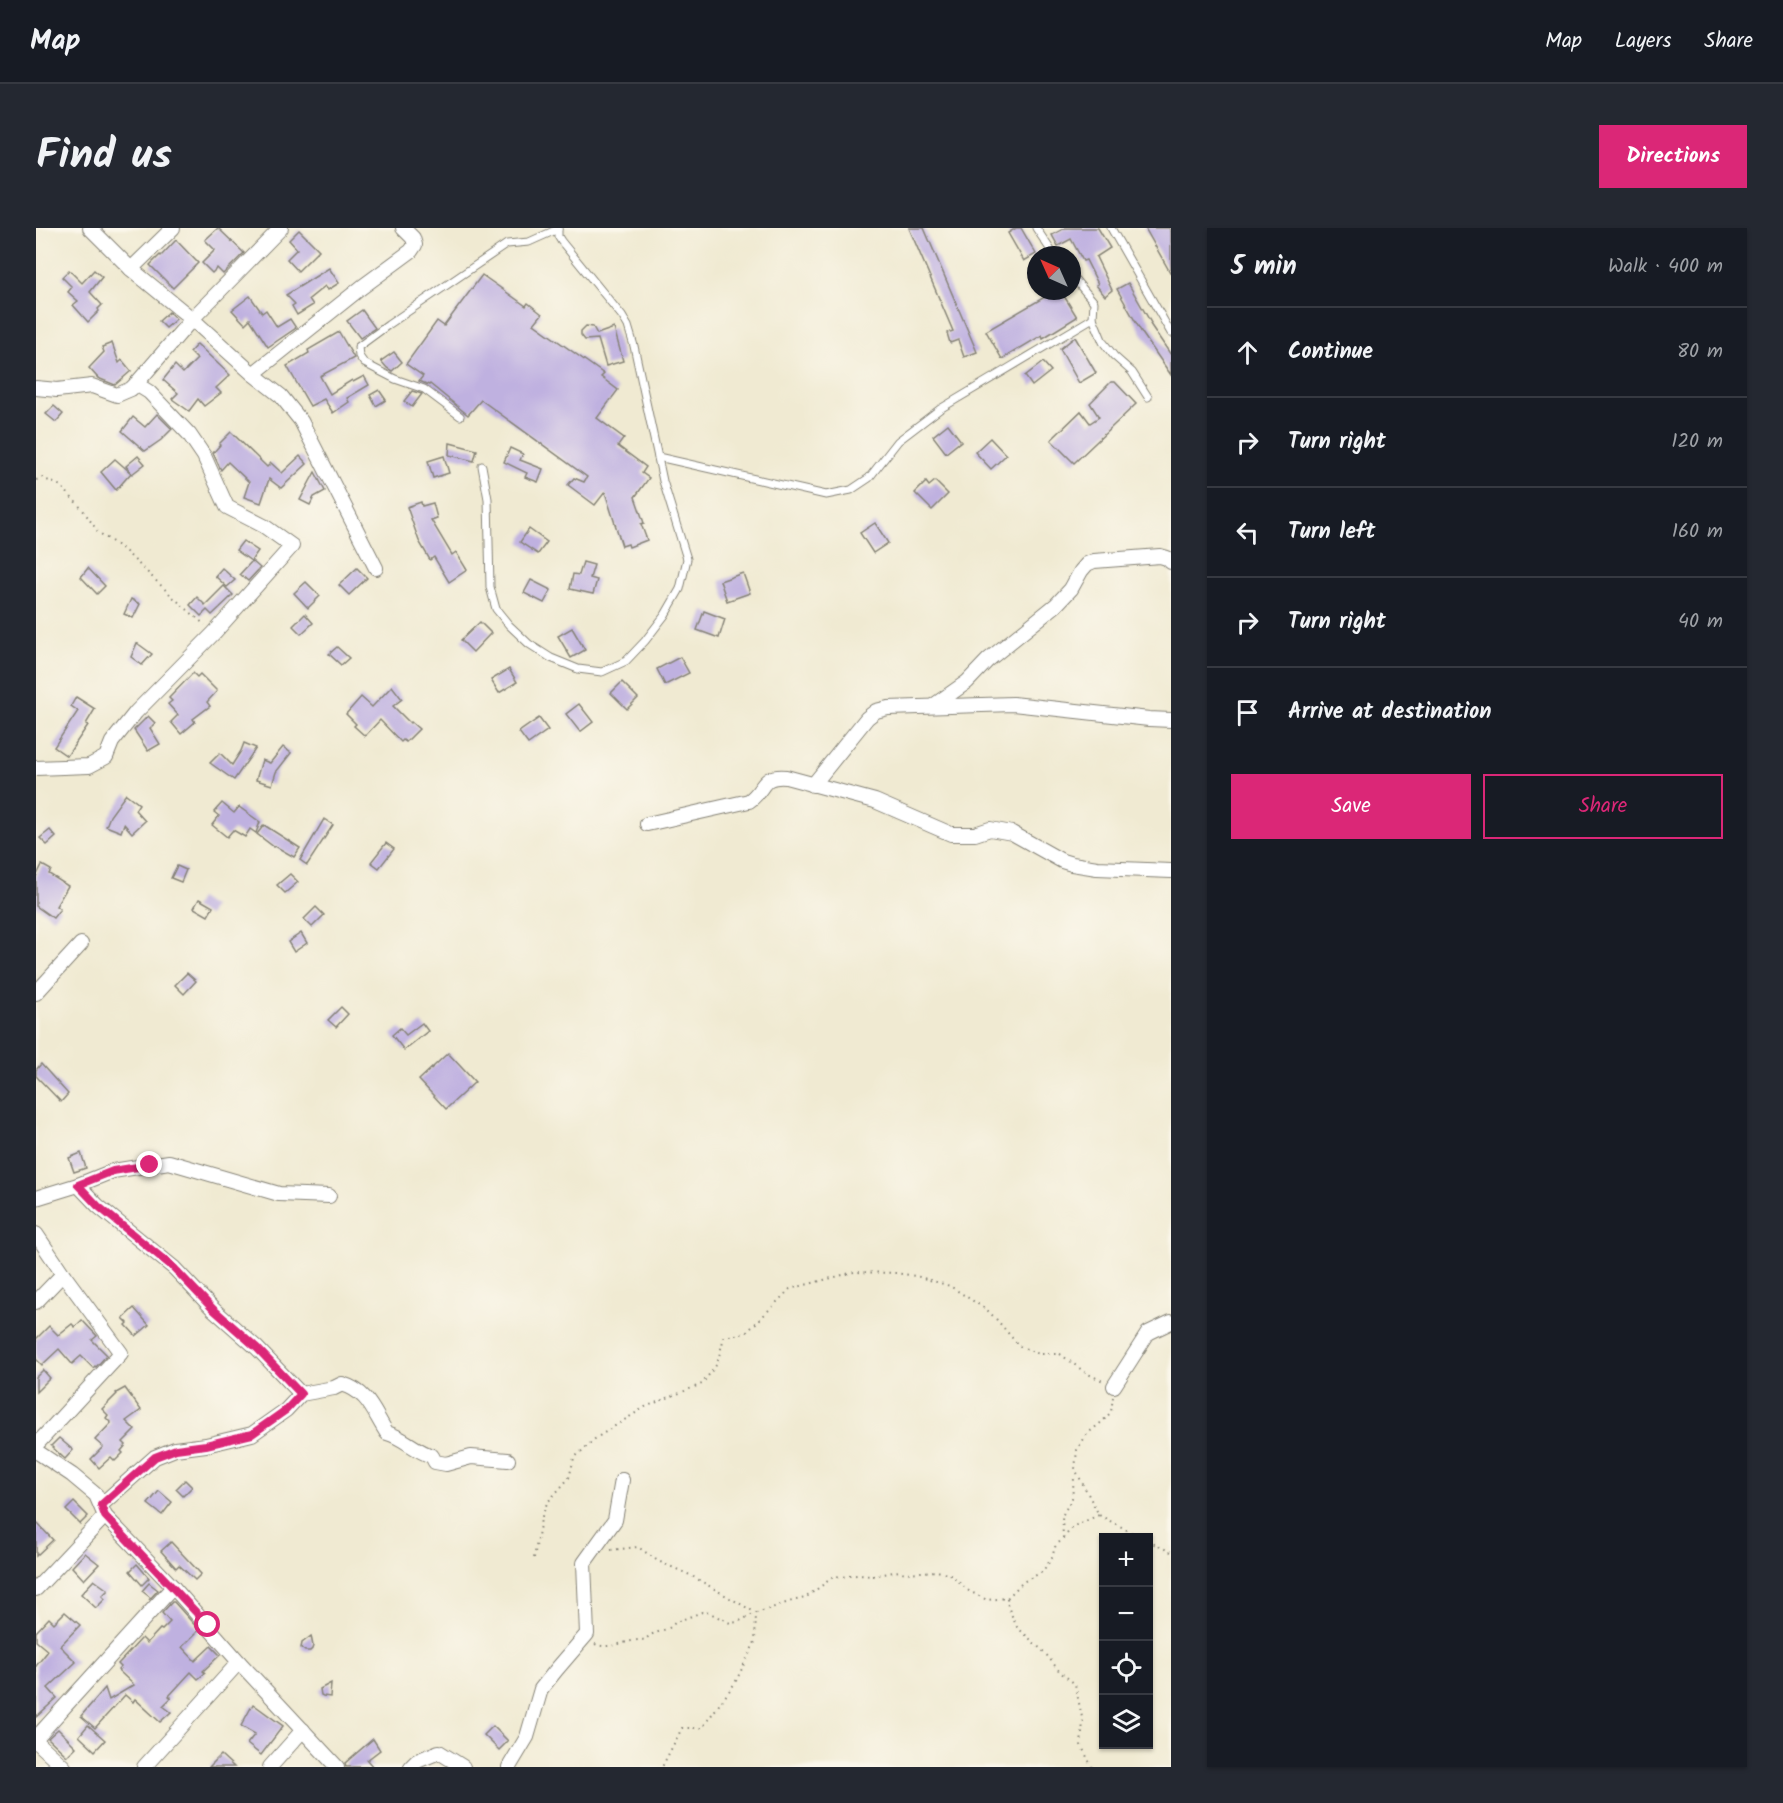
<!DOCTYPE html>
<meta charset="utf-8">
<style>
:root{--surface:#171b24;--page:#242831;--text:#f1f3f6;--muted:#9ea1a6;--line:#363941;--accent:#db2777}
body{margin:0;font-family:Kalam,sans-serif;background:var(--page);color:var(--text)}
.controls{position:absolute;right:18px;bottom:18px;display:grid;overflow:hidden;border-radius:0px;box-shadow:0 2px 4px #0004}
.controls button{width:54px;height:54px;display:grid;place-items:center;padding:0;border:0;border-bottom:2px solid var(--line);background:var(--surface);color:var(--text);font:30px sans-serif}
.compass{position:absolute;left:991px;top:18px;width:54px;height:54px;border-radius:50%;background:var(--surface);box-shadow:0 2px 4px #0004;rotate:315deg}
.stop{position:absolute;width:18px;height:18px;margin:-14px;border:4px solid #db2777;border-radius:50%;background:#fff}
.stop.end{background:#db2777;border-color:#fff;box-shadow:0 2px 6px #0008}
.list{margin:0;padding:0;list-style:none}
h2{display:flex;justify-content:space-between;align-items:center;height:78px;margin:0;padding:0 24px;font-size:26px}
h2 small{font-size:20px;font-weight:400;color:var(--muted)}
.list li{display:grid;grid-template-columns:39px 1fr auto;gap:18px;align-items:center;box-sizing:border-box;height:90px;padding:0 24px;border-top:2px solid var(--line)}
.list b{display:block;font-size:22px;white-space:nowrap}
.list em{font-size:20px;font-style:normal;color:var(--muted)}
.actions{display:flex;gap:12px;padding:18px 24px}
.actions a{flex:1;padding:14px 0;border:2px solid var(--accent);border-radius:0px;text-align:center;font-size:21px;color:var(--accent)}
.actions .main{background:var(--accent);color:#fff}
.icon{flex:none;width:33px;height:33px;fill:none;stroke:currentColor;stroke-width:2;stroke-linecap:round;stroke-linejoin:round}
.map{position:relative;flex:none;width:1135px;height:1539px;overflow:hidden;border-radius:0px}
header{display:flex;align-items:center;gap:36px;box-sizing:border-box;height:84px;padding:0 30px;background:var(--surface);border-bottom:2px solid var(--line)}
header strong{font-size:28px}
nav{display:flex;gap:33px;margin-inline-start:auto;font-size:21px}
.intro{display:flex;align-items:center;justify-content:space-between;box-sizing:border-box;height:144px;padding:0 36px}
h1{margin:0;font-size:42px}
.button{padding:15px 27px;border-radius:0px;background:var(--accent);color:#fff;font-size:21px;font-weight:700}
main{display:flex;gap:36px;padding:0 36px}
aside{flex:1;background:var(--surface);border-radius:0px;box-shadow:0 2px 4px #0004}
.map>svg:first-child{display:block}
</style>
<header>
<strong>Map</strong>
<nav><a>Map</a><a>Layers</a><a>Share</a></nav>
</header>
<div class="intro"><h1>Find us</h1><a class="button">Directions</a></div>
<main>
<div class="map">
<svg width="1135" height="1539" viewBox="0 0 1135 1539">
<rect width="100%" height="100%" fill="#fbf7ec"/>
<filter id="ink" filterUnits="userSpaceOnUse"><feTurbulence type="fractalNoise" baseFrequency=".0167" numOctaves="2"/><feDisplacementMap in="SourceGraphic" scale="12" xChannelSelector="R" yChannelSelector="G"/><feConvolveMatrix kernelMatrix="1 2 1 2 8 2 1 2 1" color-interpolation-filters="sRGB"/></filter>
<filter id="wash" filterUnits="userSpaceOnUse"><feTurbulence type="fractalNoise" baseFrequency=".008" numOctaves="4" result="noise"/><feDisplacementMap in="SourceGraphic" scale="24" xChannelSelector="R" yChannelSelector="G"/><feGaussianBlur stdDeviation="1.35" result="paint"/><feColorMatrix in="noise" values="0 0 0 0 0 0 0 0 0 0 0 0 0 0 0 0 0 1.4 0 .05"/><feComposite in="paint" operator="in"/></filter>
<g filter="url(#wash)">
<rect width="100%" height="100%" fill="#f0ead2"/>
<g id="blocks">
<g fill="#bfb1e0">
<path d="M182 0 208 25 187 46 181 40 176 45 166 35 179 22 169 12Z"/>
<path d="M873 0H888L941 124 928 129 922 112 914 115 911 105 917 103Z"/>
<path d="M980 0H985L1000 26 988 33 972 5Z"/>
<path d="M1029 0H1062L1074 20 1060 29 1076 62 1069 68 1060 57 1062 56 1050 32 1047 33 1035 11 1022 18 1016 7Z"/>
<path d="M1109 0H1133L1135 4V46Z"/>
<path d="M263 2 283 22 262 43 251 31 261 21 253 12Z"/>
<path d="M140 12 162 35 137 60 114 37 124 27 125 28Z"/>
<path d="M293 40 303 55 292 62 289 58 273 71 277 77 261 87 256 78 259 76 250 67Z"/>
<path d="M33 42 46 55 58 42 66 49 54 64 66 77 62 81 63 83 52 94 37 77 42 73 32 64 36 59 26 49Z"/>
<path d="M446 47 490 78 492 75 506 86 498 96 568 146 565 149 582 162 561 190 588 210 582 218 610 239 606 245 613 250 599 269 608 295 605 296 611 312 593 319 592 316 586 318 569 264 559 277 532 257 538 250 548 254 551 249 445 172 432 187 394 156 393 157 383 153 387 148 370 136 401 93 408 98Z"/>
<path d="M1092 55 1115 95 1114 96 1135 127V147L1106 105 1081 61Z"/>
<path d="M1019 63H1025L1041 89 1007 110 1006 107 966 131 950 103Z"/>
<path d="M214 68 226 85 230 82 241 99 254 91 260 100 232 119 214 91 209 96 196 82Z"/>
<path d="M326 82 339 100 324 110 311 93Z"/>
<path d="M133 84 140 91 130 100 123 93Z"/>
<path d="M550 98 557 99 561 106 578 100 587 133 570 138 562 111 549 112 545 107V103Z"/>
<path d="M303 104 318 130 284 148 294 166 316 152 317 154 328 148 333 157 311 170 313 174 297 185 288 171 274 178 251 138 273 125 272 122Z"/>
<path d="M1039 109 1060 145 1043 155 1024 121Z"/>
<path d="M76 115 83 135 86 132 95 143 79 157 62 150 53 140 68 124 66 119Z"/>
<path d="M161 116 194 147 180 160 185 165 168 178 162 171 153 183 136 171 142 165 127 152 139 137 147 145 161 131 154 124Z"/>
<path d="M358 124 366 134 356 143 351 140 345 133Z"/>
<path d="M1007 134 1015 143 996 158 989 148Z"/>
<path d="M1075 154H1079L1100 176 1038 235 1015 212 1045 183 1054 195 1063 189 1054 175Z"/>
<path d="M343 162 350 172 340 178 334 167Z"/>
<path d="M376 163 386 166 376 179 368 173Z"/>
<path d="M18 178 27 186 20 194 10 186Z"/>
<path d="M121 186 136 201 125 212 109 223 86 203 97 189 109 199Z"/>
<path d="M912 196 925 213 910 225 897 208Z"/>
<path d="M195 204 231 239 235 235 246 245 264 228 271 236 245 260 233 251 225 275 208 269 213 254 192 234 185 242 177 225 184 217 183 216Z"/>
<path d="M954 210 970 227 955 241 939 224Z"/>
<path d="M414 215 441 222 438 233 413 227Z"/>
<path d="M474 220 487 226 484 232 507 241 502 254 489 249 491 245 468 234Z"/>
<path d="M102 228 109 236 96 246 90 238Z"/>
<path d="M408 228 413 245 397 250 392 233Z"/>
<path d="M79 231 95 245 80 262 65 244Z"/>
<path d="M279 244 289 263 278 269 274 277 264 272Z"/>
<path d="M899 253 912 266 896 282 879 265 890 254 893 258Z"/>
<path d="M385 274 386 278 397 275 401 290 395 292 416 327 420 324 431 342 413 354 398 329 394 332 383 313 371 279Z"/>
<path d="M839 295 852 315 837 325 824 305Z"/>
<path d="M493 301 511 314 502 326 484 314Z"/>
<path d="M207 313 222 323 215 333 200 322Z"/>
<path d="M216 333 224 340 212 353 204 346Z"/>
<path d="M547 334 558 337 554 350 561 352 557 366 534 361 537 346 543 347Z"/>
<path d="M52 340 69 358 61 366 45 349Z"/>
<path d="M186 340 199 352 191 359 179 348Z"/>
<path d="M321 340 331 350 313 367 303 357Z"/>
<path d="M707 345 714 365 691 373 684 353Z"/>
<path d="M495 352 515 362 508 375 488 365Z"/>
<path d="M270 354 284 368 272 380 258 365Z"/>
<path d="M188 358 197 367 176 387 171 382 165 388 154 377 161 369 169 377Z"/>
<path d="M95 371 104 376 97 390 88 386Z"/>
<path d="M668 383 689 391 683 410 661 402Z"/>
<path d="M269 386 277 395 265 406 257 398Z"/>
<path d="M444 394 455 405 437 424 425 412Z"/>
<path d="M536 400 549 422 535 430 522 408Z"/>
<path d="M101 415 116 426 106 437 95 429Z"/>
<path d="M301 419 313 430 305 437 293 426Z"/>
<path d="M644 429 653 445 629 457 621 441Z"/>
<path d="M473 441 481 454 463 465 455 452Z"/>
<path d="M157 445 161 449 164 446 181 463 171 474 174 478 157 491 159 494 145 506 135 494 142 487 132 476 136 473 133 470Z"/>
<path d="M586 454 602 470 591 481 575 465Z"/>
<path d="M356 458 366 471 357 478 374 495 375 494 383 501 370 514 367 512 365 514 344 492 329 508 318 498 320 496 310 486 325 469 336 479Z"/>
<path d="M40 469 59 481 50 496 52 497 31 528 18 519 42 483 35 478Z"/>
<path d="M543 476 557 494 544 504 530 486Z"/>
<path d="M112 488 119 495 114 500 124 516 112 523 98 502Z"/>
<path d="M503 490 512 502 492 516 483 504Z"/>
<path d="M208 515 220 520 198 552 174 535 184 525 196 537 205 523Z"/>
<path d="M247 519 255 525 240 544 236 557 220 552 226 532 234 535Z"/>
<path d="M90 566 103 576 99 582 109 593 96 605 88 596 85 604 70 598 74 588Z"/>
<path d="M186 575 198 585 203 579 224 594 220 605 214 601 209 609 197 602 191 609 176 597 183 588 178 584Z"/>
<path d="M288 591 297 597 271 637 264 632Z"/>
<path d="M228 597 264 620 258 629 239 618 238 619 221 606Z"/>
<path d="M14 602 20 609 11 617 4 610Z"/>
<path d="M350 615 358 621 343 640 335 634Z"/>
<path d="M6 637 15 642 13 646 32 658 20 678 24 681 17 690 0 678V649Z"/>
<path d="M141 638 150 642 145 654 135 650Z"/>
<path d="M254 646 262 654 249 665 241 657Z"/>
<path d="M163 671 177 679 172 688 158 680Z"/>
<path d="M280 679 288 687 276 699 268 691Z"/>
<path d="M265 705 271 715 258 724 252 714Z"/>
<path d="M151 745 160 753 148 766 139 757Z"/>
<path d="M305 779 312 786 300 799 292 792Z"/>
<path d="M386 795 392 803 368 822 356 807 364 800 370 807Z"/>
<path d="M412 825 439 854 410 881 383 852Z"/>
<path d="M5 836 32 866 25 874 0 848V842Z"/>
<path d="M45 925 50 940 38 944 33 930Z"/>
<path d="M98 1080 113 1097 100 1108 90 1097 92 1095 87 1090Z"/>
<path d="M46 1092 61 1108 56 1112 71 1127 60 1139 59 1138 57 1140 45 1128 36 1136 23 1121 6 1137 0 1131V1111L13 1098 22 1107 36 1096 39 1099Z"/>
<path d="M7 1142 14 1150 0 1164V1149Z"/>
<path d="M89 1160 105 1182 90 1193 99 1202 87 1214 90 1217 85 1223 87 1225 79 1233 75 1229 63 1240 55 1231 67 1219 59 1212 75 1195 70 1190 72 1187 66 1181 81 1166 80 1165Z"/>
<path d="M23 1210 37 1222 29 1231 15 1218Z"/>
<path d="M149 1252 156 1259 147 1268 140 1261Z"/>
<path d="M123 1263 136 1274 126 1287 112 1276Z"/>
<path d="M38 1274 52 1288 44 1296 30 1282Z"/>
<path d="M0 1294 17 1312 0 1328Z"/>
<path d="M135 1314 165 1346 159 1352 143 1337 140 1340 125 1323Z"/>
<path d="M49 1325 63 1336 48 1352 36 1339Z"/>
<path d="M101 1336 113 1350 106 1357 94 1343Z"/>
<path d="M58 1352 72 1362 66 1368 69 1371 60 1380 45 1366Z"/>
<path d="M113 1355 122 1362 113 1372 115 1370 106 1363Z"/>
<path d="M136 1374H138L163 1402 146 1419 159 1433 175 1418 184 1427 167 1443 169 1445 162 1451 155 1444 133 1468 135 1470 127 1478 135 1484 124 1494 99 1471 97 1474 89 1467 59 1500 45 1488 69 1460 73 1472 98 1457 82 1442 85 1439 82 1436 106 1410 111 1415 124 1401 126 1402 134 1394 126 1385Z"/>
<path d="M29 1384 44 1397 24 1418 40 1434 12 1460 21 1470 0 1489V1438L12 1423 0 1413V1404L13 1390 18 1395Z"/>
<path d="M275 1408 277 1418 276 1421 274 1423H269L265 1420 266 1415Z"/>
<path d="M295 1455 294 1469 287 1468 285 1467 284 1461Z"/>
<path d="M217 1476 247 1498 225 1527 211 1516 219 1506 205 1498Z"/>
<path d="M52 1497 69 1512 59 1523 43 1508Z"/>
<path d="M457 1498 472 1513 463 1522 448 1507Z"/>
<path d="M22 1501 40 1519 31 1528 12 1510Z"/>
<path d="M337 1511 344 1522 331 1532 337 1539H310L309 1535Z"/>
<path d="M185 1527 198 1539H173Z"/>
</g>
</g>
</g>
<g filter="url(#ink)">
<use href="#blocks" fill-opacity="0" stroke="#868377" stroke-width="1.5"/>
<g fill="none" stroke-linecap="round" stroke-linejoin="round">
<g stroke="#868377" stroke-width="9">
<g id="lane">
<path d="M1000 0 1018 27"/>
<path d="M1075 0 1135 105"/>
<path d="M1036 48 1058 74 1057 90 1067 114 1078 128 1096 144 1112 169"/>
<path d="M424 188 388 161 359 151 328 135 323 128 322 119 352 97 471 16 493 14 522 1"/>
<path d="M622 229 790 267 815 262 833 250 862 213 904 181 1057 90"/>
<path d="M446 238 452 271 454 359 460 381 473 397 493 416 515 430 542 441 566 444 590 433 609 413 629 387 644 361 651 331 627 253 598 118 592 98 586 88 525 13 522 8V0"/>
</g>
</g>
<g stroke="#868377" stroke-width="16">
<g id="street">
<path d="M54 0 95 41 156 91 217 146 245 168 265 193 340 340"/>
<path d="M95 41 137 0"/>
<path d="M217 146 326 59 375 23 379 17 377 10 367 0"/>
<path d="M0 160 21 162 56 158 81 167 95 161 100 156"/>
<path d="M897 478 931 454 952 432 1020 377 1035 361 1045 343 1051 336 1058 333 1124 328 1131 330 1135 334"/>
<path d="M0 540 53 538 70 529 76 514 100 484 178 405 256 318 228 298 191 279 168 228 153 206 113 164 100 156 156 91 245 0"/>
<path d="M777 557 831 490 840 483 852 480 977 476 1113 491 1135 492"/>
<path d="M611 596 713 573C730 561 724 547 750 549L839 573 915 606H939L954 601 976 605 1026 633 1036 636 1061 640 1135 643"/>
<path d="M0 765 45 716"/>
<path d="M42 957 62 978 138 1040 177 1081 221 1120 265 1166"/>
<path d="M0 970 42 957 77 943 133 934 243 966 293 968"/>
<path d="M0 1006 27 1046 85 1125 0 1217"/>
<path d="M0 1074 27 1046"/>
<path d="M1078 1158 1112 1105 1135 1094"/>
<path d="M0 1223 36 1247 60 1267 69 1288 137 1359 203 1434 301 1539"/>
<path d="M65 1277 119 1229 139 1221 170 1217 216 1206 250 1182 265 1166 298 1160 306 1156C333 1164 337 1184 351 1205 367 1209 379 1223 396 1228L399 1234 410 1236 435 1229 472 1232"/>
<path d="M0 1361 69 1288"/>
<path d="M0 1510 137 1359"/>
<path d="M0 1513 28 1539"/>
<path d="M108 1539 203 1434"/>
<path d="M234 1539 267 1502"/>
<path d="M375 1539 381 1533 403 1524 427 1539"/>
<path d="M473 1539 491 1509 505 1461 521 1441 551 1406 548 1335 579 1292 586 1252"/>
</g>
</g>
<g stroke="#868377" stroke-width="2" stroke-dasharray="1.5 4.5" stroke-linecap="butt">
<path d="M0 252 6 250 25 258 47 282 62 304 88 322 138 370 169 397"/>
<path d="M1077 1169 1075 1184 1067 1193 1051 1206 1041 1222 1039 1241 1063 1287 1106 1310"/>
<path d="M1027 1310 1026 1288 1036 1270 1038 1251 1041 1248"/>
<path d="M1112 1313 1135 1324"/>
<path d="M575 1322 602 1319 622 1333 654 1347 720 1385 719 1414 699 1455 666 1500H646L626 1539"/>
<path d="M498 1330 505 1291 511 1275 533 1250 538 1230 560 1210 609 1179 666 1156 681 1136 688 1109 710 1105 754 1061 818 1044 860 1045 880 1048 914 1058 951 1082 961 1092 983 1118 1003 1126H1024L1050 1145 1067 1153"/>
<path d="M971 1370 972 1379 981 1399 1009 1425 1024 1444 1039 1456 1047 1494 1045 1517 1056 1539"/>
<path d="M559 1416C574 1423 593 1410 609 1412L614 1407 633 1400 640 1394 666 1384 674 1385 694 1395 702 1394 715 1387 756 1373 769 1370 796 1350 821 1347 837 1348 863 1343 869 1345 901 1343 914 1347 933 1363 951 1372 971 1370 987 1354 1006 1344 1016 1330 1019 1319 1038 1298 1063 1287"/>
</g>
<use href="#lane" stroke="#fff" stroke-width="7"/>
<use href="#street" stroke="#fff" stroke-width="14"/>
</g>
</g>
<g fill="none" stroke-linecap="round" stroke-linejoin="round" filter="url(#ink)">
<path stroke="#db2777" stroke-width="8" d="M114 937 77 943 42 957 62 978 138 1040 177 1081 221 1120 265 1166 250 1182 216 1206 170 1217 140 1221 119 1229 65 1277 69 1288 172 1397"/>
</g>
</svg>
<div class="controls">
<button>+</button>
<button>−</button>
<button><svg class="icon" aria-label="locate" viewBox="0 0 24 24"><circle cx="12" cy="12" r="6"/><path d="M12 2v4M12 18v4M2 12h4M18 12h4"/></svg></button>
<button><svg class="icon" aria-label="layers" viewBox="0 0 24 24"><path d="M12 4l9 5-9 5-9-5zM3 14l9 5 9-5"/></svg></button>
</div>
<svg class="compass" viewBox="-18 -18 36 36"><path d="M0-13l5 13h-10z" fill="#e53935"/><path d="M0 13l5-13h-10z" fill="#9ea1a6"/></svg>
<div class="stop" style="left:172px;top:1397px"></div>
<div class="stop end" style="left:114px;top:937px"></div>
</div>
<aside>
<h2>5 min<small>Walk · 400 m</small></h2>
<ul class="list">
<li><svg class="icon" aria-label="ahead" viewBox="0 0 24 24"><path d="M12 20V5M6 11l6-6 6 6"/></svg><div><b>Continue</b></div><em>80 m</em></li>
<li><svg class="icon" aria-label="right" viewBox="0 0 24 24"><path d="M7 20v-9h11M14 6l5 5-5 5"/></svg><div><b>Turn right</b></div><em>120 m</em></li>
<li><svg class="icon" aria-label="left" viewBox="0 0 24 24"><path d="M17 20v-9H6M10 6l-5 5 5 5"/></svg><div><b>Turn left</b></div><em>160 m</em></li>
<li><svg class="icon" aria-label="right" viewBox="0 0 24 24"><path d="M7 20v-9h11M14 6l5 5-5 5"/></svg><div><b>Turn right</b></div><em>40 m</em></li>
<li><svg class="icon" aria-label="arrive" viewBox="0 0 24 24"><path d="M6 21V4h12l-3 4 3 4H6"/></svg><div><b>Arrive at destination</b></div></li>
</ul>
<div class="actions"><a class="main">Save</a><a>Share</a></div>
</aside>
</main>
